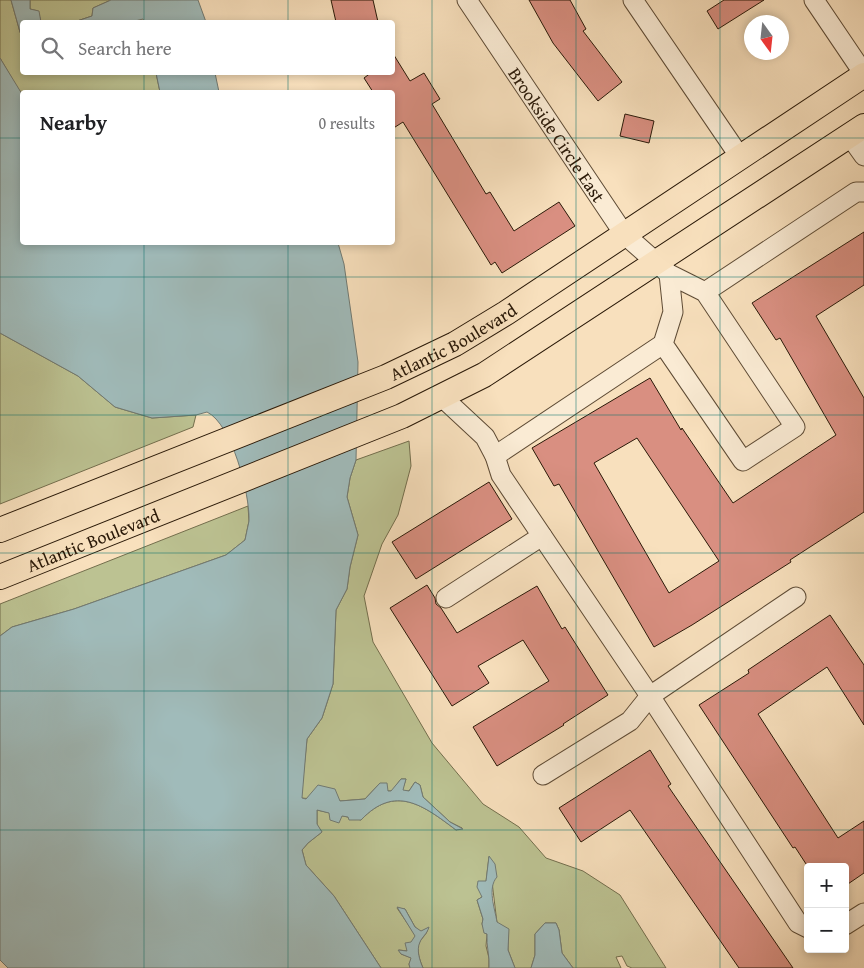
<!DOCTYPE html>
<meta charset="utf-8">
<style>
:root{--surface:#fff;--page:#f6f6f6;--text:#202124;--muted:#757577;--line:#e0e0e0}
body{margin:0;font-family:"Gentium Book Plus",serif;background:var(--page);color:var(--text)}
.controls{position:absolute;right:15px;bottom:15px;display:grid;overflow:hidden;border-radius:5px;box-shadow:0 2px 8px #0003}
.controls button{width:45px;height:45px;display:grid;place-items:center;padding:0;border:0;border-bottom:1px solid var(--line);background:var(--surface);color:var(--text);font:25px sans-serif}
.compass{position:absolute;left:744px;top:15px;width:45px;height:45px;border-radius:50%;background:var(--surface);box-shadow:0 2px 8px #0003;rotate:165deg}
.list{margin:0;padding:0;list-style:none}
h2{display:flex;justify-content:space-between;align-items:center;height:65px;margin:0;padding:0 20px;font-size:21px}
h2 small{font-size:16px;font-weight:400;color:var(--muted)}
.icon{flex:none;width:28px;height:28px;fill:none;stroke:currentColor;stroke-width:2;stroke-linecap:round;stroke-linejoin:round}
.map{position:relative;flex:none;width:864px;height:968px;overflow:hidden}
.search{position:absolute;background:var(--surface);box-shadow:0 2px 8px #0003;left:20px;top:20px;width:375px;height:55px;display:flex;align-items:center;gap:12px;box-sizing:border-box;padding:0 18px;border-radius:5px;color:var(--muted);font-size:19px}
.panel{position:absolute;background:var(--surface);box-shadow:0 2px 8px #0003;left:20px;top:90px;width:375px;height:155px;border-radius:5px}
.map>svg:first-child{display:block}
</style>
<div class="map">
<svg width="864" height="968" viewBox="0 0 864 968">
<rect width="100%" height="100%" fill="#f8e0bd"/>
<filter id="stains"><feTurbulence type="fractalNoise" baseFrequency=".004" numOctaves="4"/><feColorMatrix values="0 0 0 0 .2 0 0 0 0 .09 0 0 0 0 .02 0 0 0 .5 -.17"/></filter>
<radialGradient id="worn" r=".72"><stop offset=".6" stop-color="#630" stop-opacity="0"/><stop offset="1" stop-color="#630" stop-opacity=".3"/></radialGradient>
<g fill="#bcc292" stroke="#736e4d">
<path d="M0 0H11L20 32 22 36V72L156 73 160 92H22V94H21L0 58Z"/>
<path d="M30 0H111L93 8 92 16 74 22H41L38 11 30 9Z"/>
<path d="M0 333 78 376 115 407 152 418 196 415 193 427 0 504Z"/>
<path d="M409 441 411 466 398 515 382 544 364 596 373 642 432 743 483 804 519 827 546 858 583 871 620 895 666 968H632L627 966 622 956 616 957 621 968H573L562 953 559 930 556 923H545L535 934V955L531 968H515L508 950V930L497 923 489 857 486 882 482 897 477 900 483 919 482 924 487 934 486 946 489 958V968H423C420 961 416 950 419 943 422 937 427 935 428 928L421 932 415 927 405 909 397 908 416 936 408 951 399 950 401 954 412 958 409 964 410 968H381L334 896 306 865 302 850 308 843 322 832 317 825V810L361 820C395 784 423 805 456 830L462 828 450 822 423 797 420 785 415 782 409 791H402L406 779H401L392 791H388L380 783 365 799 340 801 301 798 307 739 322 718 333 684 336 610 347 589 350 567 358 535 347 497 350 478 356 460Z"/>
<path d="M248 506 249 521 245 540 226 555 74 609 12 627 0 636V604Z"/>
</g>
<g fill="#a0bbba" stroke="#717a73">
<path d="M11 0H30V9L39 11 41 22H22V36L20 32Z"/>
<path d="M111 0H198L206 22H144L143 19 131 22H74L92 16 93 8Z"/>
<path d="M0 58 22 94V242L338 243 344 264 358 362 356 460 350 478 347 497 358 535 350 567 347 589 336 610 333 684 322 718 307 739 302 798 306 799 318 785 335 789 340 801 365 799 380 783H387L388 791H391L401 779H406L403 790 409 791 415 782 420 785 423 797 450 822 463 829 456 830C423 805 395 784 361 820H349L348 817 342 816 339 823 330 820 329 813 317 810V824L322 832 308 843 302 850 306 865 334 896 381 968H8L0 960V636L12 627 74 609 226 555 245 540C246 534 248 527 249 521 250 494 232 424 207 412L196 415 152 418 115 407 78 376 0 333Z"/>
<path d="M156 73H215L219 92H160Z"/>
<path d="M489 856 495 864 497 877C487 888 495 909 497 922L509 929 508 950 515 968H489C490 956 486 946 487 934L484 933 482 924 483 919 477 900 482 897 477 887 478 881H486Z"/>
<path d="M397 907 405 909 415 927 421 931 429 927C427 934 422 937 420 942 416 950 420 961 423 968H410L409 964 411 958 401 954 398 950 407 951 405 943 411 942 415 936Z"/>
<path d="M545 923H556L559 930 562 953 573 968H531L535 955V934Z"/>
</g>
<g fill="#d98f81" stroke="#2a1908" fill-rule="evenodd">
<path d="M331 0H373L378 22H336Z"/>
<path d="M529 0H570L586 29 583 31 622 82 598 101 553 43Z"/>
<path d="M724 0H764L718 29 707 11Z"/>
<path d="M392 52 410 81 424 73 440 99 432 104 486 194 490 192 514 231 559 202 575 226 502 273 495 262 491 265 403 122 392 129V92H373L364 78 372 72H392Z"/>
<path d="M625 114 654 121 649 143 620 136Z"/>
<path d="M864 232V285L816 316 864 398V512L790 560 791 562 692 625 654 647 559 484 554 486 532 448 650 378 681 430 682 428 733 503 836 435 780 338 776 340 752 303ZM637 438 719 561 669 593 594 463Z"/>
<path d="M489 482 512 519 416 579 392 542Z"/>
<path d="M427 585 435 598 436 604 441 608 457 633 537 586 562 629 565 627 608 695 563 724 564 725 497 766 473 727 549 681 523 640 478 666 489 683 452 706 390 608Z"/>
<path d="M830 615 864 665V725L827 667 758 714 838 838 864 821V873L845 886V867H808L795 847 793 848 699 705 749 673 748 670Z"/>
<path d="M650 750 671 784 668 786 793 968H739L630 810 581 842 559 808Z"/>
</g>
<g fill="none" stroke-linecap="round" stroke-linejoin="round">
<g stroke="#5e4b35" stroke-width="21">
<g id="minor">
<path id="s1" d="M467 0 624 234 666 271"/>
<path d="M633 0 740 157"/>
<path d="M814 0 864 74"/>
<path d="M849 135 864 156"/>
<path d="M705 292 856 192H864"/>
<path d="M442 397 485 437 495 456 501 475 650 696 798 923 808 928"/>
<path d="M495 456 663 344 673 312 669 274 705 292 795 427 743 461 663 344"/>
<path d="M446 598 542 536"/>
<path d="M543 775 630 721 650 696 796 597"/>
<path d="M845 925 864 913"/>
</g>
</g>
<g stroke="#2a1908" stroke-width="26">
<g id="major">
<path id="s2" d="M0 530 386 377 455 344 506 313 864 75"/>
<path id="s3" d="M0 577 402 416 484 375 864 126"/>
</g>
</g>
<use href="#minor" stroke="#faebd4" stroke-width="19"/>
<use href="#major" stroke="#f8e0bd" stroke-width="24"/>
</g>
<path fill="none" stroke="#0f766e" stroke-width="1" stroke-opacity="0.55" d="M144 0V22M288 0V22M432 0V968M576 0V968M720 0V968M144 72V92M288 72V92M0 138H22M392 138H864M144 242V968M288 242V968M0 277H864M0 415H864M0 553H864M0 691H864M0 830H864"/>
<g text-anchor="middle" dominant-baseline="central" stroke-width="4" stroke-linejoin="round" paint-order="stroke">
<g font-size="18" fill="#2a1908" stroke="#faebd4">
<text stroke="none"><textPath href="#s1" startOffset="162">Brookside Circle East</textPath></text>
<text stroke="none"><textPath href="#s2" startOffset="491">Atlantic Boulevard</textPath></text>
<text stroke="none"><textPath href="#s3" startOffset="100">Atlantic Boulevard</textPath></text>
</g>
</g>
<rect width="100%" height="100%" filter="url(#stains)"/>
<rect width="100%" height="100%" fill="url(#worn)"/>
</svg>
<div class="controls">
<button>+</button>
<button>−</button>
</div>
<svg class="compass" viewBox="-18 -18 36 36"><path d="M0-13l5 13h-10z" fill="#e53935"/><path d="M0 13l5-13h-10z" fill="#757577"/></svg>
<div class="search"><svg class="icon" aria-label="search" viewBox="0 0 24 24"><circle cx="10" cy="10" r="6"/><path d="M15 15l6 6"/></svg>Search here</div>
<section class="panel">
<h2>Nearby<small>0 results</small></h2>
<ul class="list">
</ul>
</section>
</div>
